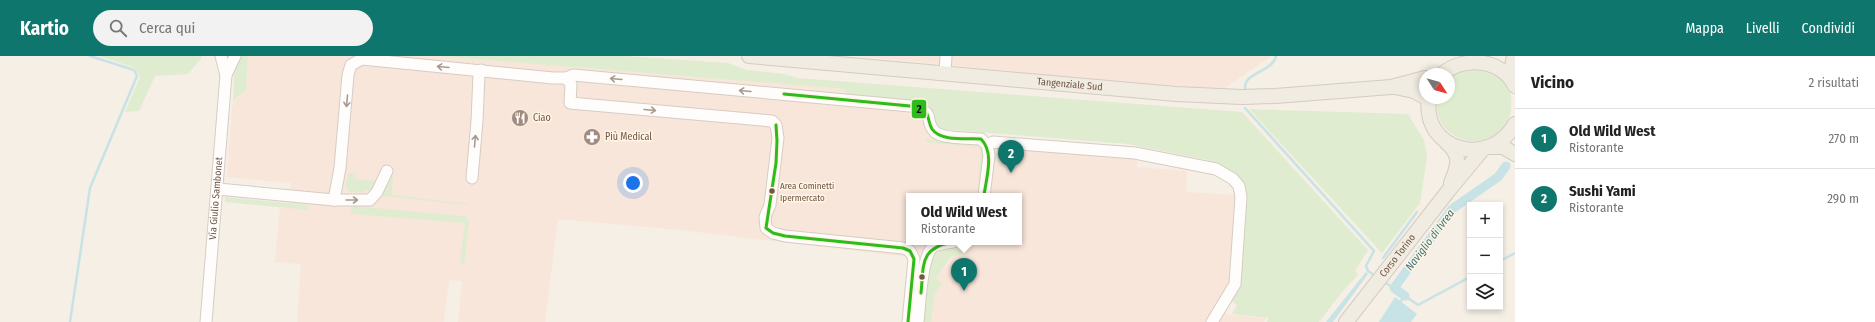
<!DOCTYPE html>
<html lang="it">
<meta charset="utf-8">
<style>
:root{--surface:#fff;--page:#f2f2f2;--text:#222;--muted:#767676;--line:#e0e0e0;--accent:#0f766e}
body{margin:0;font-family:"Fira Sans Condensed",sans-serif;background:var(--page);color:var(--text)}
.controls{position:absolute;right:12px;bottom:12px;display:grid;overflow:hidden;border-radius:0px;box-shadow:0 2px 6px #0003}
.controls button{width:36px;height:36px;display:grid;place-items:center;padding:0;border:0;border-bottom:1px solid var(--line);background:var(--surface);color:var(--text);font:20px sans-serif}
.compass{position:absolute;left:1419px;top:12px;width:36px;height:36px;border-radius:50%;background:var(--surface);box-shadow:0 2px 6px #0003;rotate:126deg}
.you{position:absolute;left:633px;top:127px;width:14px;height:14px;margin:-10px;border:3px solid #fff;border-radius:50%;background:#1a73e8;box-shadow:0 0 0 6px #1a73e833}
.badge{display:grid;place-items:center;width:26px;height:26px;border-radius:50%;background:var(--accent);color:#fff;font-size:13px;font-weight:700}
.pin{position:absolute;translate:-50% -33px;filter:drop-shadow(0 1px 2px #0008)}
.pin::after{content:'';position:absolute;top:21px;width:14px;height:12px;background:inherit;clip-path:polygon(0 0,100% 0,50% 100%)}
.popup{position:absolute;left:906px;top:137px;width:116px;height:52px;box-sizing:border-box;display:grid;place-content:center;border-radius:0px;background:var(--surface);filter:drop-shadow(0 1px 3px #0005);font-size:13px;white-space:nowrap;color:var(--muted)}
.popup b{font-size:15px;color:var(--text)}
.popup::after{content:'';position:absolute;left:50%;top:100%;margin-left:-8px;border:8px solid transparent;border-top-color:var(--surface)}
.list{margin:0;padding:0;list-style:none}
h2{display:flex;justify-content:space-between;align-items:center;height:52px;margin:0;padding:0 16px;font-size:17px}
h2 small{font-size:13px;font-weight:400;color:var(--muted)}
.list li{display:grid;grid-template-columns:26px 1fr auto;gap:12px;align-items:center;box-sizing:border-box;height:60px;padding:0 16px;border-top:1px solid var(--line)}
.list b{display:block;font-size:15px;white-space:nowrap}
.list p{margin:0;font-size:13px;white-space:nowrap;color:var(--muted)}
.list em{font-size:13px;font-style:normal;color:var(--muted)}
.icon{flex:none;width:22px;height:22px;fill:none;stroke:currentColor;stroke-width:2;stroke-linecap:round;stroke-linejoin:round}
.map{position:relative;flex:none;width:1515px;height:266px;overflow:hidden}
header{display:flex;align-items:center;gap:24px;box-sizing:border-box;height:56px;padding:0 20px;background:var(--accent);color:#fff}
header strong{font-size:19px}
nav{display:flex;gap:22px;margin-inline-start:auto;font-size:14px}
.search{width:280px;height:36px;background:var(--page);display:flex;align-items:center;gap:10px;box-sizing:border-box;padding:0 14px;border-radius:22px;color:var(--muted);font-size:15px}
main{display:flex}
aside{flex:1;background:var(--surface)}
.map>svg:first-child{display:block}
</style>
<header>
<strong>Kartio</strong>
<div class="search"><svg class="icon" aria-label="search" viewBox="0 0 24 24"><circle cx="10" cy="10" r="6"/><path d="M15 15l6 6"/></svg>Cerca qui</div>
<nav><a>Mappa</a><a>Livelli</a><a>Condividi</a></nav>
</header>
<main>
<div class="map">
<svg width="1515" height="266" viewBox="0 0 1515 266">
<rect width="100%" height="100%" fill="#f5efe5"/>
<g fill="#f9e6da" fill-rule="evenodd">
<path d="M248 0H436L847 33 846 48 913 54 923 62 928 78 936 83 1029 94 1137 103V111L1187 115 1186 136 1235 139 1229 224 1231 225 1222 258 1266 262 1264 266H931L935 237 942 227 936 223 961 191 908 201 680 174 558 163 545 266H458L462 225 449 224 444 266H297L301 208 275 206 280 152H289L291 127 227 121 232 51 238 40 246 35ZM909 140H1019V186H909Z"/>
<path d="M856 0H1269L1270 1 1223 33 1141 28Z"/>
</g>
<g fill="#e0eccf">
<path d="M100 0H201L202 1 188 18 155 20 139 55 125 56 140 21 135 12Z"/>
<path d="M240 0H248L246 35 238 40 233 47 234 17Z"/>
<path d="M436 0H625L728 7 747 14 784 18 797 22 1242 56 1368 194 1355 215 1358 219 1342 236 1319 266H1267L1269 262 1232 258 1237 249 1229 243 1237 120 1224 110 1207 104 1128 88 939 73 930 50 846 40V33Z"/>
<path d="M1458 13H1490C1495 18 1502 22 1506 27 1511 35 1512 45 1511 54 1503 102 1431 92 1437 42H1449V19Z"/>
<path d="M1249 53 1408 58 1424 84 1427 101 1420 147 1382 197Z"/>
<path d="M926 83 982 91 984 94 981 133H978L981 94 978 91 931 87 926 86Z"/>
<path d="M348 117H355V123L379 125C371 136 363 137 350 136L345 131Z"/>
<path d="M392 120H393L392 139 469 148 468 149 382 140Z"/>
<path d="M225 141 309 149 308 154 225 146Z"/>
<path d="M352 150 465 160 469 165 464 209 460 206 465 167 352 158 350 156Z"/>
<path d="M961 191 963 198 951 201 936 222 942 227 935 237 931 266H923L931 203 935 197 938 196Z"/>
</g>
<g fill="#c7e3e5">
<path d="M1366 216 1368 218 1333 266H1326Z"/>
<path d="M1395 241 1417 258 1411 266H1379Z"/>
</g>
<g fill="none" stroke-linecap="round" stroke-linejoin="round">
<g stroke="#c7e3e5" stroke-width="2.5">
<path d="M1245 32C1244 16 1273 16 1276 0"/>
<path d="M1245 52 1374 195 1366 210 1368 215"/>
<path d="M1383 202 1417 156"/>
<path d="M1500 205 1515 197"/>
<path d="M1368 215 1377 221"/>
<path d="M1384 226 1394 232"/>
<path d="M1399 247 1405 240 1418 249 1470 221"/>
<path d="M70 266 90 132 137 20 134 14 90 0"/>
</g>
<path stroke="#c7e3e5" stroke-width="9" d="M1405 240 1394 232 1452 153 1498 121 1506 110"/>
<g stroke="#d6ccc3" stroke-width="13">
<g id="minor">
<path d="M221 0 226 19"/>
<path d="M945 17 946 0"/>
<path d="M566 22 571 28 570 47 772 65 776 69 778 82 770 149 765 161 766 172 773 177 785 180 903 192 910 195 914 203 908 266"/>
<path d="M987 89 993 86 1135 97 1216 113 1233 123 1239 130 1241 141 1235 228 1212 266"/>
<path d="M472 122 477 65 479 18 481 14"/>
<path d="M218 133 334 144H370L377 136 387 115"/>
<path d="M334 144 340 112 348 19 351 9 362 3 553 22H566L573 19 910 50C939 57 922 63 935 76 943 83 970 82 981 83L987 89 989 99 984 140"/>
<path id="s1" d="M206 266 226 19 235 0"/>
<path d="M918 266C920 251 921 198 934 190 939 188 947 187 953 186"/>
</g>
</g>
<g stroke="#d4cbc3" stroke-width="16">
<g id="major">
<path id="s2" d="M749 0 1176 38 1242 41 1275 40 1391 31 1425 22"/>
<path d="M1442 18C1464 0 1501 2 1515 30"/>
<path d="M1512 24V11L1514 0"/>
<path d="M1395 31 1414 35 1425 41"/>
<path d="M1429 42C1421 95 1490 113 1515 68"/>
<path d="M1447 87C1462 100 1458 110 1451 127"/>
<path d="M1492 91H1503L1515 98"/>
<path id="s3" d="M1346 266 1449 134 1483 93"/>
</g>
</g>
<use href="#minor" stroke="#fefdfb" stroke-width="11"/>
<use href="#major" stroke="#f1ece2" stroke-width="14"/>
<g stroke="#fff5e4" stroke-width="6">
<g id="bus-1">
<path d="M784 38 910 50 919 53 927 58C929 63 929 68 932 73 941 86 967 82 981 83 995 97 986 122 984 140"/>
<path d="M776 69 777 85 776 107 766 172 773 177 785 180 903 192 910 195 914 203 908 266"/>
<path d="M921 237C924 209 919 192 953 186"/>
</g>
</g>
<use href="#bus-1" stroke="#2ebb1c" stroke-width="3"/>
</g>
<defs><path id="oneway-shaft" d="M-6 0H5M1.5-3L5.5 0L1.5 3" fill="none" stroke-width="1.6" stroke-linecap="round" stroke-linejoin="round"/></defs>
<g stroke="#aa998e">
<use href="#oneway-shaft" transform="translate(443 11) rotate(-175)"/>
<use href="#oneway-shaft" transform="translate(616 23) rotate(-175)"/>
<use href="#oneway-shaft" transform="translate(745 35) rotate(-175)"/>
<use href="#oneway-shaft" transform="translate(347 45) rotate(95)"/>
<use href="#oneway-shaft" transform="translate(650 54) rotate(5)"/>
<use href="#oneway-shaft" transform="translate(475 85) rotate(-85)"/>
<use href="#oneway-shaft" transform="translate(352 144)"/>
</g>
<defs>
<g id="restaurant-disc" transform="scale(0.9)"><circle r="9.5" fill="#a08c7e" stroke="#fff5e4"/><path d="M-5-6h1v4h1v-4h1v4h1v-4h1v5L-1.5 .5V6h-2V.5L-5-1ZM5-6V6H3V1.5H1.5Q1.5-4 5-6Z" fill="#fff"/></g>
<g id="pharmacy-disc" transform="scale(0.9)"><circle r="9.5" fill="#a08c7e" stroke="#fff5e4"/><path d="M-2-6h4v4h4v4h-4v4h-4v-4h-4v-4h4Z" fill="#fff"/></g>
</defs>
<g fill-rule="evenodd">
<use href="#restaurant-disc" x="520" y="62"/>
<use href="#pharmacy-disc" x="592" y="81"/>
</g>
<g fill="#725646" stroke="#fff5e4" stroke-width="1.5">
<circle cx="772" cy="135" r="3.5"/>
<circle cx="922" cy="221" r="3.5"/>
</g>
<g text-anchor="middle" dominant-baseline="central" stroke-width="3" stroke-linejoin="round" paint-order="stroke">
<g font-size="9" fill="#725646" stroke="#fff5e4" text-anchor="start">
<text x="780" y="130">Area Cominetti<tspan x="780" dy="12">Ipermercato</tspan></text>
</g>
<g font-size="10" fill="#725646" stroke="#fff5e4">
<text stroke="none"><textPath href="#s2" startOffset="322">Tangenziale Sud</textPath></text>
<text stroke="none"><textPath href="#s1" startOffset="124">Via Giulio Sambonet</textPath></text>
<text stroke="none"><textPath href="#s3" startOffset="84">Corso Torino</textPath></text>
</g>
<g font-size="10" fill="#725646" stroke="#fff5e4" text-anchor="start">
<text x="533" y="62">Ciao</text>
<text x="605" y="81">Più Medical</text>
</g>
<g font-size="11" font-style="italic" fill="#3d747f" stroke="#fff5e4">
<text transform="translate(1430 184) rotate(-53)">Naviglio di Ivrea</text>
</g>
</g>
<rect stroke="#fff5e4" stroke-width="1.5" x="911" y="43" width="16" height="20" rx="4" fill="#2ebb1c"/>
<g font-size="11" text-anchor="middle" font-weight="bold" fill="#111">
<text x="919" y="57">2</text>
</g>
</svg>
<div class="controls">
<button>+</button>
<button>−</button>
<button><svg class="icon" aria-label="layers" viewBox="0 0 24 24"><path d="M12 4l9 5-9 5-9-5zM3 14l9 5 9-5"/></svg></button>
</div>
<svg class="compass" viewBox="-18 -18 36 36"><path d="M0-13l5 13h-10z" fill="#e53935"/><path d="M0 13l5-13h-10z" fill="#767676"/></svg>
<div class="you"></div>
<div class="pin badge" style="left:964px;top:235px">1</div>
<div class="popup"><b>Old Wild West</b>Ristorante</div>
<div class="pin badge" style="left:1011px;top:117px">2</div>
</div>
<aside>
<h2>Vicino<small>2 risultati</small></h2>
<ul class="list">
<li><span class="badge">1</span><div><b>Old Wild West</b><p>Ristorante</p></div><em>270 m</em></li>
<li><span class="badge">2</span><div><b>Sushi Yami</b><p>Ristorante</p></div><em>290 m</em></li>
</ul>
</aside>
</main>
